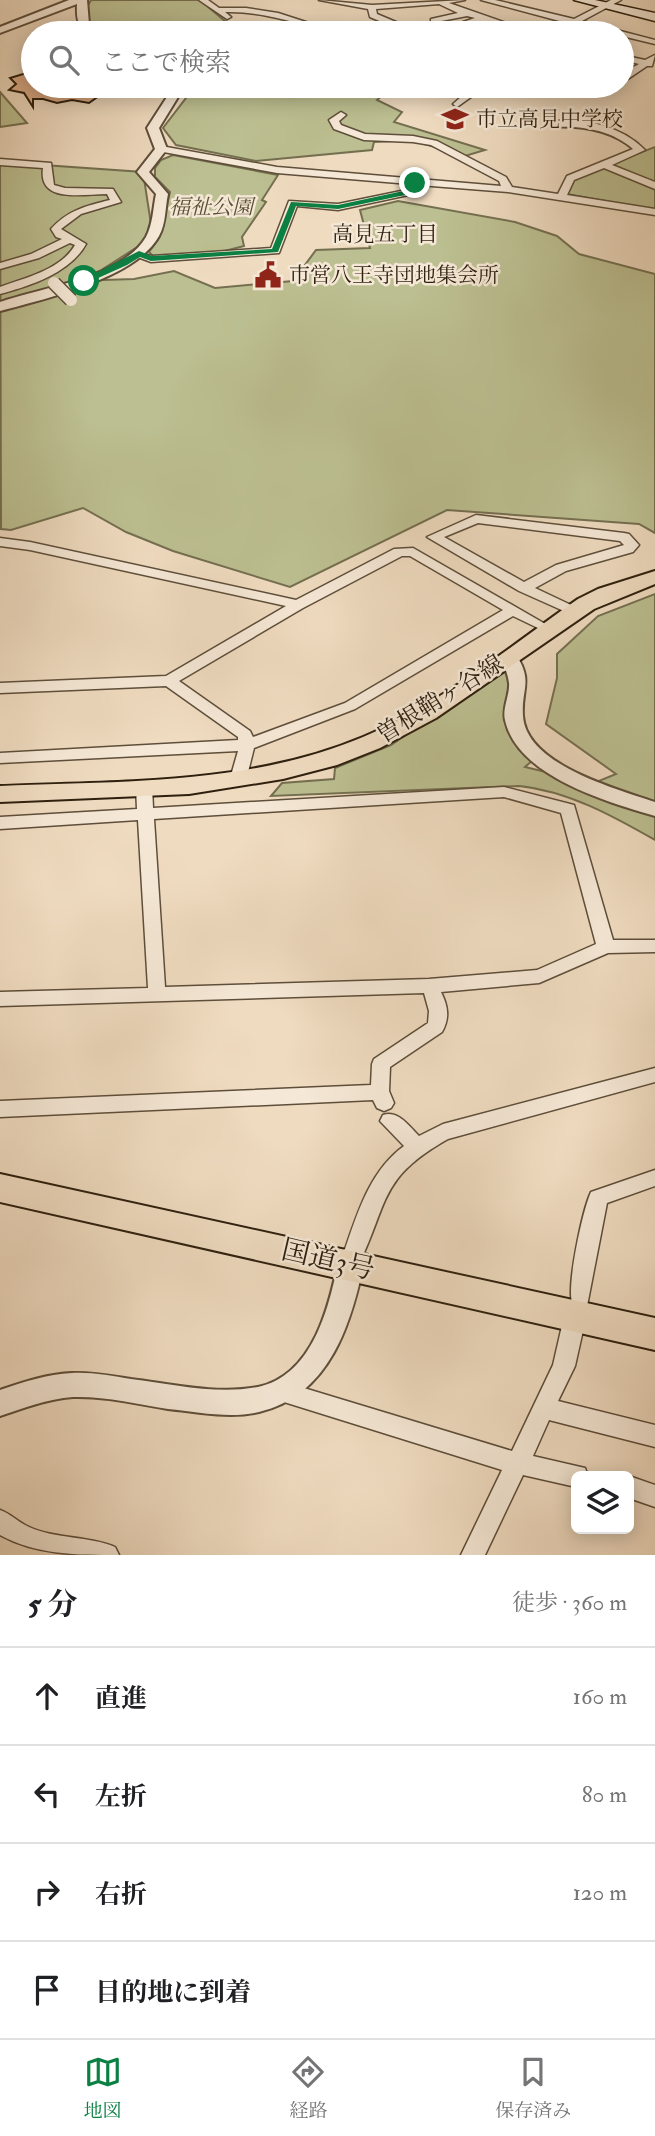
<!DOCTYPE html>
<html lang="ja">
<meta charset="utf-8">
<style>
:root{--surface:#fff;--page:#f2f2f2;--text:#202124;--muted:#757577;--line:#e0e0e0;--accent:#0b8043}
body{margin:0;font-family:"IM FELL Double Pica","Noto Serif JP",serif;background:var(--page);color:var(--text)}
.controls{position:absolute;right:21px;bottom:21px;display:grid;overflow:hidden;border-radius:10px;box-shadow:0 4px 18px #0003}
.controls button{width:63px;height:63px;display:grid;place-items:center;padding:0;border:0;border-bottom:2px solid var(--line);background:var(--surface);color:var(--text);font:35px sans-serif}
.stop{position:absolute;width:21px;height:21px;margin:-16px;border:5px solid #0b8043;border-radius:50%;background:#fff}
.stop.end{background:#0b8043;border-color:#fff;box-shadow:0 2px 7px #0008}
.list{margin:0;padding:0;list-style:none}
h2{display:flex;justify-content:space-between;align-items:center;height:91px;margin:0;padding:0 28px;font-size:30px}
h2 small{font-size:23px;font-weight:400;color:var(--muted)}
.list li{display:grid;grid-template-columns:46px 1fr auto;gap:21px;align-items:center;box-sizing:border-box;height:98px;padding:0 28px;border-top:2px solid var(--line)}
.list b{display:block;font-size:26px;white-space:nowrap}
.list em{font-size:23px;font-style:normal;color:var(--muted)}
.icon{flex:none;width:38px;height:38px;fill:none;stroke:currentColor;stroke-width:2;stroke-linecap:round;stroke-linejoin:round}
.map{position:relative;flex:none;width:655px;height:1555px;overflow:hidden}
.search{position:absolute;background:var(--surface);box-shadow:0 4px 18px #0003;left:21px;right:21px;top:21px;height:77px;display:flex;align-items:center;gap:18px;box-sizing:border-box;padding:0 24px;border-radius:38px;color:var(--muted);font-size:26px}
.sheet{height:483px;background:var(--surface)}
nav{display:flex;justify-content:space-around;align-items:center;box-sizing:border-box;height:98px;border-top:2px solid var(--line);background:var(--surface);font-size:19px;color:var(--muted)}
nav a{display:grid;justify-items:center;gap:4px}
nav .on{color:var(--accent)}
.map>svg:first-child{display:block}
</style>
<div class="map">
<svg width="655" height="1555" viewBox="0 0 655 1555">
<rect width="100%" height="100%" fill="#efdbc0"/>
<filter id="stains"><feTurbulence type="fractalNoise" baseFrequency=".00286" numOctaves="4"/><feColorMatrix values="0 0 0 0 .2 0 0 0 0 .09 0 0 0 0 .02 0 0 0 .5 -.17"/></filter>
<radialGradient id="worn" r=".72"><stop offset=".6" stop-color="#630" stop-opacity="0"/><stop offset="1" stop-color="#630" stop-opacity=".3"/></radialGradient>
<g fill="#bcbf91" stroke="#746f50" stroke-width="2">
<path d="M91 0H200L225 21 265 33H105L86 20 87 7Z"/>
<path d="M186 86H368L384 94 377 100 402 112 394 122 485 150 465 156 411 140 374 142 372 150 256 161 176 145 163 128 189 94Z"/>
<path d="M0 92 27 123 0 127Z"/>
<path d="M655 147V210L567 194 575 178Z"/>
<path d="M173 155 278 175 262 200 266 202 242 237 244 246 213 254 153 256 149 252 159 238 170 192 155 177V168L161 160Z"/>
<path d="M0 162 143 172 153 237 103 269 104 280 134 279 174 271 215 288 293 281 316 250 370 248 360 210 398 201 515 222 557 236 579 254 655 274V533L639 524 447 510 290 587 173 551 126 532 83 508 11 530 1 529Z"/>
<path d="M655 594V840C613 816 568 791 519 786L271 796 282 783 334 779 335 768 391 745 500 670 510 674 534 759 525 767 550 773 582 788 616 774 546 724 557 678V654L598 616Z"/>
</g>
<path fill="#e1b08c" stroke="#2d1f0e" stroke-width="2" d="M33 71V86H113L89 103 72 100 57 103 43 99H33V107L24 93 9 90 16 84 10 78Z"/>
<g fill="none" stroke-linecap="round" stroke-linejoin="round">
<g stroke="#5e4e3a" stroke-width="3">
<g id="minor">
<path d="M199 0H208L219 8H246L278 13 340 33C325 34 311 27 297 23 274 17 249 11 225 12L231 17 227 19Z"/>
<path d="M319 0 372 5 465 0 449 3 535 33C514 34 494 18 473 24L490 33H480L463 26V22L475 18 467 16 431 23V19L458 13 439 4 376 9 377 14 403 25 406 33H398L396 28 370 17 368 9Z"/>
<path d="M481 0H495L574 19 611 0H621L582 21 655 40V44L622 36V33H611L576 25 559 33H549L567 23Z"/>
<path d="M622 55 645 60 655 55 652 66H647L622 83 623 73 639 64 622 60Z"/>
<path d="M460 86H468L471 97 457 107 453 104 462 96Z"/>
<path d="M341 112 346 115 339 121 341 125 365 134 413 136 437 141 506 177 512 187 558 194 567 176 633 149C611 130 583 126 554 127L549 124 551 122C583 117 622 126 645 150L612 165 655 182V189L604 168 574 180 567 195 655 209V215L508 192 419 185 413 194 338 210 297 206 279 253 151 262 135 256V252L152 256 271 248 289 201 338 204 406 190 410 184 277 173 158 151 156 149 161 146 277 167 501 186 499 181 431 145 413 142 364 140 334 129 329 120Z"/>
<path d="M0 159 51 163 54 185 65 188 113 189 121 202 81 214 61 229 86 244C70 273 30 286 0 294V287C24 278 61 270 75 245L70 243 39 258 0 269V263L31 254 62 239 56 237 51 229C68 210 86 206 110 200L107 194C82 194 38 204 43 168L0 165Z"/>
<path d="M476 515 624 533 629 534 639 545 633 552 566 571 535 588 571 605 573 608 571 611 566 612 519 591 427 537ZM478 523 620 541 624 545 556 565 524 582 444 537Z"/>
<path d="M0 538 30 542 296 600 394 549 413 548 547 625 540 629 513 616 355 709 254 748 248 772 240 777 232 772 238 751 0 763V753L238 740V737L166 686 0 693V683L166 676 286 606 30 550 0 546ZM402 556H410L503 610 345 703 253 737 250 731 179 681 303 608Z"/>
<path d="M144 782 152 787 153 808 504 787 574 805 613 940H655V952L608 953 539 983 441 992C448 1006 450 1018 442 1032L390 1067 389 1091 394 1103 391 1108 384 1111 377 1108 373 1100 0 1117V1101L371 1085 372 1064 374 1059 428 1023 429 1011 424 993 0 1006V992L148 988 138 820 0 829V817L137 809 136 787ZM504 797 561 813 596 944 537 970 429 979 165 987 154 819Z"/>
<path d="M655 1068V1082L448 1139C379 1178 389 1201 359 1264L352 1267 345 1264 342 1258C356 1218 368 1172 404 1146L380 1121 383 1115C398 1110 409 1126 419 1136L443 1124Z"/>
<path d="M655 1170V1186L607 1203 587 1306 580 1308 573 1306C565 1290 583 1209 591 1192Z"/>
<path d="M575 1307 582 1310 586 1317 575 1366 558 1401 655 1425V1447L549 1420 533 1456 585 1468 588 1476H576V1487L523 1475 485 1555H461L502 1470 284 1402 276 1399 273 1392 276 1385 284 1382 512 1451 553 1365 564 1317 568 1310Z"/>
<path d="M629 1476 655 1485V1507L629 1498Z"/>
<path d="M0 1510C11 1514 18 1522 29 1527 55 1539 90 1536 115 1547L119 1555C77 1555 36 1555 0 1535Z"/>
</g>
</g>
<g stroke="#5e4e3a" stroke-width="4">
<g id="tertiary">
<path d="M69 0H87L89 24 100 33C79 33 76 23 77 4L0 33V27Z"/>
<path d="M170 86H180L178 97 159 128 167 149 149 172 168 194C165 208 166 224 159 236 136 278 45 299 0 311V302C42 287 122 278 146 237 153 224 153 208 156 194L137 172 155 149 147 128 167 97Z"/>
<path d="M509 652 515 653C534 682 521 688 523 716 526 765 617 789 655 802V816C607 802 517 776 505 720 502 708 510 695 509 683 508 674 504 665 500 657Z"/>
<path d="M352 1247 361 1250 365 1258C352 1321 331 1395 259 1412 230 1419 198 1412 168 1409 137 1404 104 1396 73 1397 47 1399 24 1408 0 1416V1390C24 1382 47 1374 72 1373 92 1372 112 1376 131 1379 172 1384 217 1395 258 1387 314 1375 330 1304 339 1258L343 1250Z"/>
</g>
</g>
<g stroke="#2d1f0e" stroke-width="3">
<path id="secondary" d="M574 0H595L655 13V21Z"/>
</g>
<g stroke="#2d1f0e" stroke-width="4">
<path id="primary" d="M655 571V584L594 609 436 718 380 748 337 765 283 779 189 794 0 802V786C121 781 249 785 363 737 441 704 509 647 578 599L598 589Z"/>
</g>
<g stroke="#2d1f0e" stroke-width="4">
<path id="trunk" d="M0 1174 655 1318V1350L0 1202Z"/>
</g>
<use href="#minor" fill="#f5e8d6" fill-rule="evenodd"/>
<use href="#tertiary" fill="#f5e8d6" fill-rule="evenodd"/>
<use href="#secondary" fill="#f5e8d6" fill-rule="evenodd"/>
<use href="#primary" fill="#efdbc0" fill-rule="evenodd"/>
<use href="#trunk" fill="#efdbc0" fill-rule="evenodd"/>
<g stroke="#5e4e3a" stroke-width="15" stroke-linecap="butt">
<path id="minor-bridge" d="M54 283 71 300"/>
</g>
<use href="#minor-bridge" stroke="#f5e8d6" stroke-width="12"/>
</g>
<path fill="#0b8043" d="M413 181 419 183 410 194 338 209 296 206 278 252 151 261 140 257 127 265 87 283 80 281 139 251 152 256 272 249 291 202 338 205 408 190Z"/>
<defs>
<g id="school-bare" transform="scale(2.1)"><path d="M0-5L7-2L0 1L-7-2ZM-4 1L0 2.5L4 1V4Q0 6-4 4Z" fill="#8f2418" stroke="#f5e8d6" stroke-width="2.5" paint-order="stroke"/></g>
<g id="civic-bare" transform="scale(2.1)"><path d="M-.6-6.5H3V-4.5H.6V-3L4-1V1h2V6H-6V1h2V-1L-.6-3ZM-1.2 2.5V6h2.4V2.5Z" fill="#8f2418" stroke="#f5e8d6" stroke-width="2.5" paint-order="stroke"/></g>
</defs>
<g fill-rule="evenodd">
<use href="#school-bare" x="455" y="119"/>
<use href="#civic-bare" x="268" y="275"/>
</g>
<g text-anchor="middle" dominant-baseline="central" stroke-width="5" stroke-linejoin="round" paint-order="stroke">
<g font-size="21" fill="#2d1f0e" stroke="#f5e8d6" text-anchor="start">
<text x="476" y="119">市立高見中学校</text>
<text x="289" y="275">市営八王寺団地集会所</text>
</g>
<g font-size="21" font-style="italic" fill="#584f35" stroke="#f5e8d6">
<text x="211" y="207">福祉公園</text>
</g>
<g font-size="21" fill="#2d1f0e" stroke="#f5e8d6">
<text x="385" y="234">高見五丁目</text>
</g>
<g font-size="24" fill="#2d1f0e" stroke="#f5e8d6">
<text transform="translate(440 699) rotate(-32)">曽根鞘ヶ谷線</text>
</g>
<g font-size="28" fill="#2d1f0e" stroke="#f5e8d6">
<text transform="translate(328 1260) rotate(13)">国道3号</text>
</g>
</g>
<rect width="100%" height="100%" filter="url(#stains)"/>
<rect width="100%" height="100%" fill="url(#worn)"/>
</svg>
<div class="controls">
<button><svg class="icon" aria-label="layers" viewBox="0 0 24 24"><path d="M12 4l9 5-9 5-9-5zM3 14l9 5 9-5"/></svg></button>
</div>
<div class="stop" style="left:84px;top:281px"></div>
<div class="stop end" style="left:415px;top:183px"></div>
<div class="search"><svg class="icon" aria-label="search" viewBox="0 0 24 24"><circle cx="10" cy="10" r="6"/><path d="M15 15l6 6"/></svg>ここで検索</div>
</div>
<section class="sheet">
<h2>5 分<small>徒歩 · 360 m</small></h2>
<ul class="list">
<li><svg class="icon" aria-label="ahead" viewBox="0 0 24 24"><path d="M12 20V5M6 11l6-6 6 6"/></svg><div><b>直進</b></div><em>160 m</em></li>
<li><svg class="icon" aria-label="left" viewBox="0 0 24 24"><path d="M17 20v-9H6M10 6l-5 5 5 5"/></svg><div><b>左折</b></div><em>80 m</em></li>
<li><svg class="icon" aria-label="right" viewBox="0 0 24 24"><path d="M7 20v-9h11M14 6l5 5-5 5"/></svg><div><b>右折</b></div><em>120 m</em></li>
<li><svg class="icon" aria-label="arrive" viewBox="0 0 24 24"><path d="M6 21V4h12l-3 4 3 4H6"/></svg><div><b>目的地に到着</b></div></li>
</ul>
</section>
<nav>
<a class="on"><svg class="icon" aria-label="map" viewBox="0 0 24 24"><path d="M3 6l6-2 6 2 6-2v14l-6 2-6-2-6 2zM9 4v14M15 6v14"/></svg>地図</a>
<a><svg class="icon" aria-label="directions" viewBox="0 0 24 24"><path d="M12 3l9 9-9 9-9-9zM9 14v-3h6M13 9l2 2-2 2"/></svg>経路</a>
<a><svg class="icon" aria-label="saved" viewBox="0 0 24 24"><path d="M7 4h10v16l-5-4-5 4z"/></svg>保存済み</a>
</nav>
